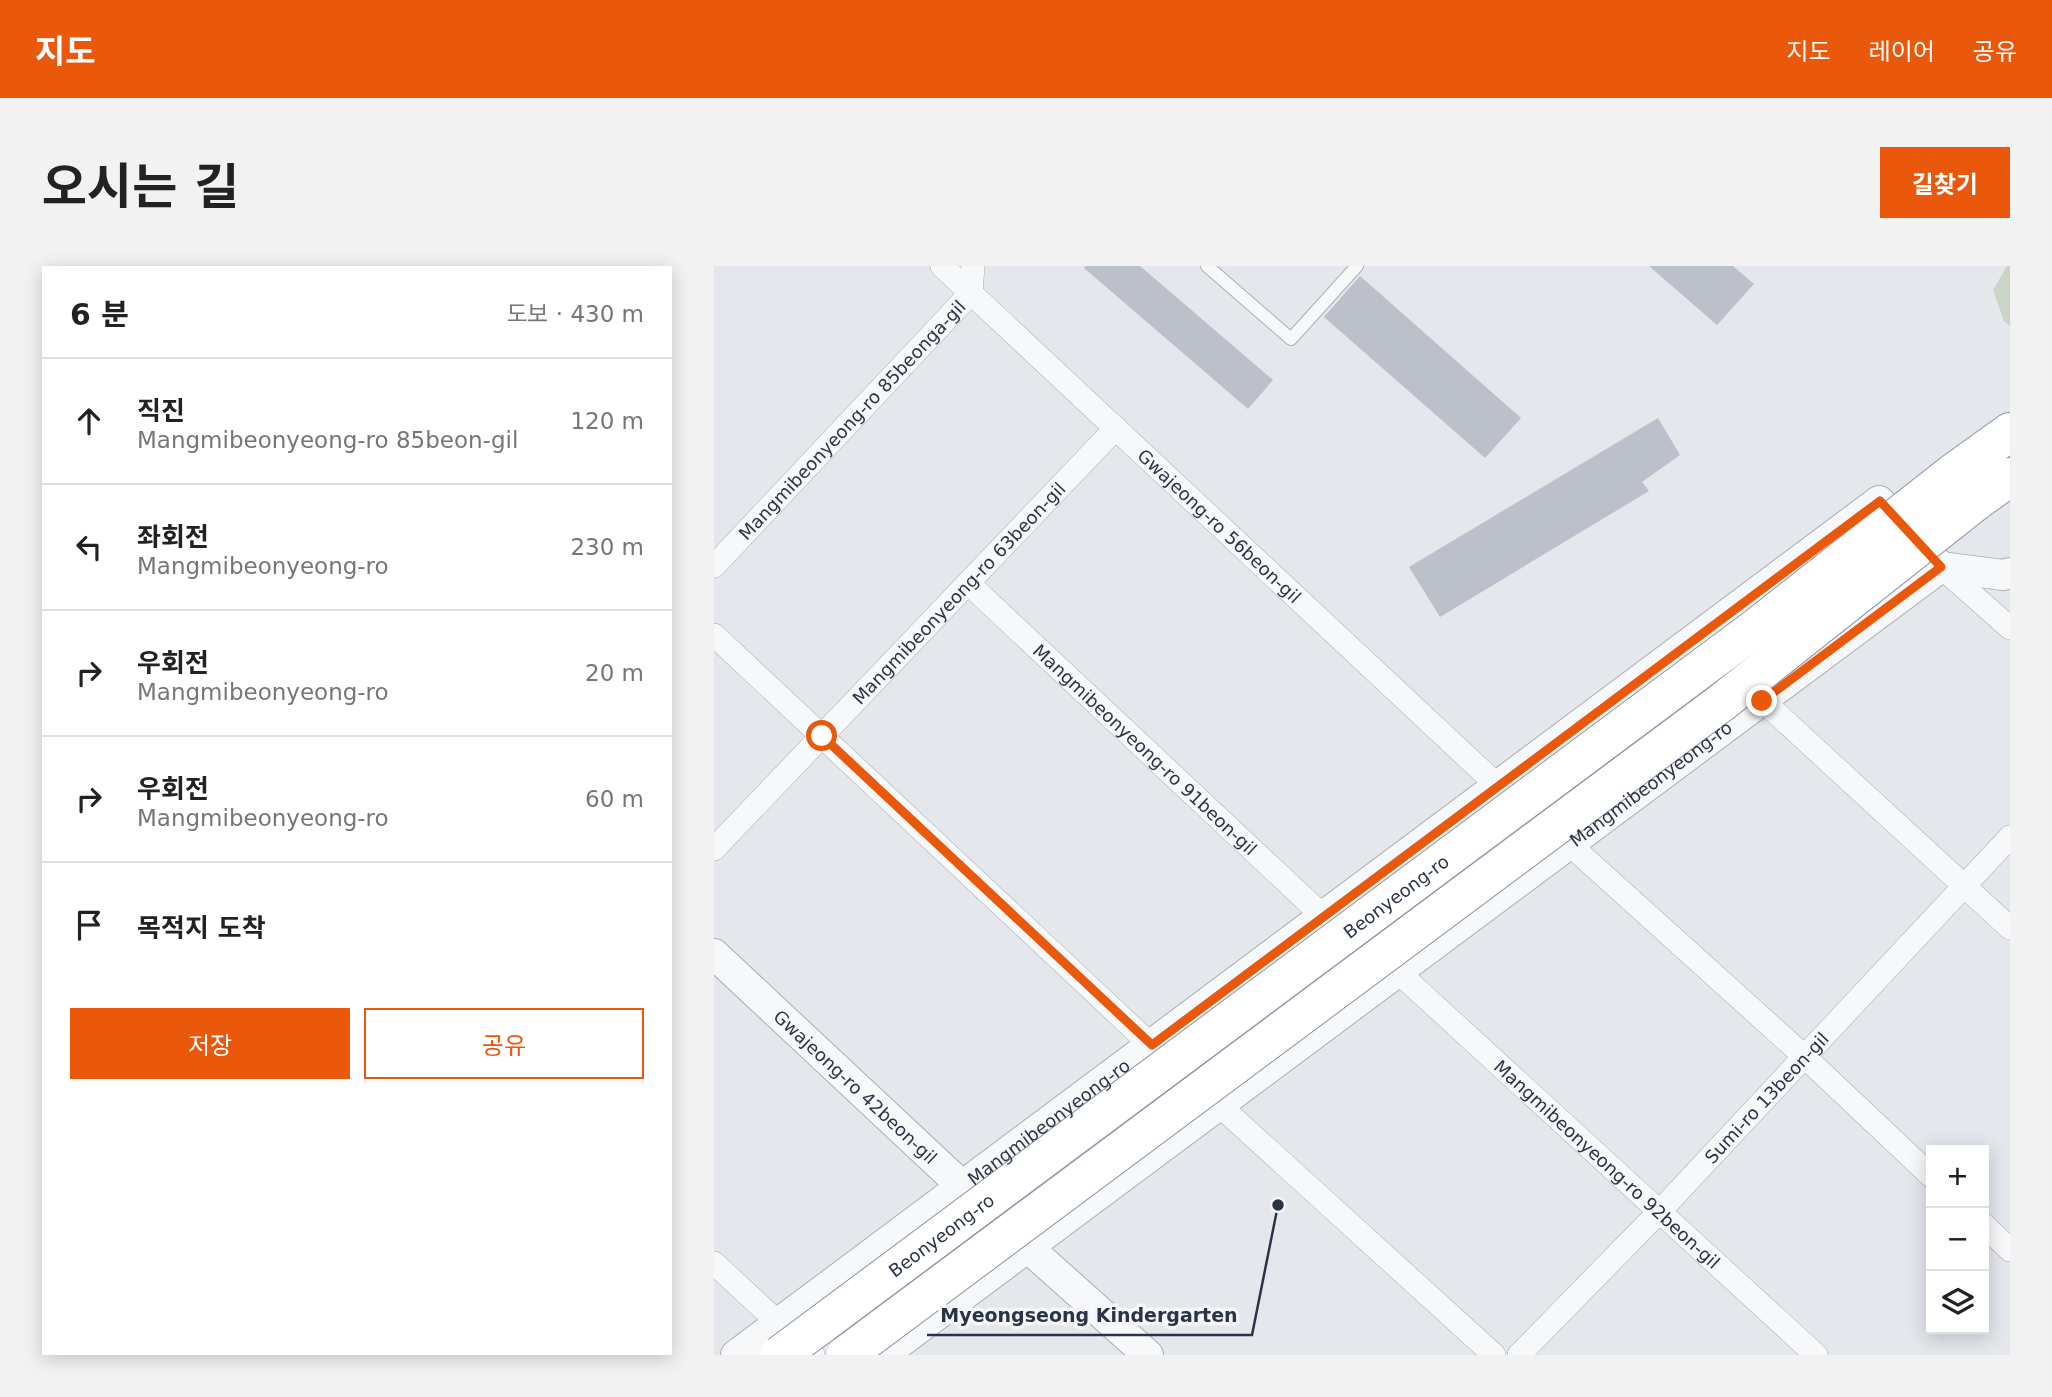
<!DOCTYPE html>
<html lang="ko">
<meta charset="utf-8">
<style>
:root{--surface:#fff;--page:#f2f2f2;--text:#222;--muted:#767676;--line:#e0e0e0;--accent:#ea580c}
body{margin:0;font-family:"DejaVu Sans","Noto Sans KR",sans-serif;background:var(--page);color:var(--text)}
.controls{position:absolute;right:21px;bottom:21px;display:grid;overflow:hidden;border-radius:0px;box-shadow:0 4px 18px #0003}
.controls button{width:63px;height:63px;display:grid;place-items:center;padding:0;border:0;border-bottom:2px solid var(--line);background:var(--surface);color:var(--text);font:35px sans-serif}
.stop{position:absolute;width:21px;height:21px;margin:-16px;border:5px solid #ea580c;border-radius:50%;background:#fff}
.stop.end{background:#ea580c;border-color:#fff;box-shadow:0 2px 7px #0008}
.list{margin:0;padding:0;list-style:none}
h2{display:flex;justify-content:space-between;align-items:center;height:91px;margin:0;padding:0 28px;font-size:30px}
h2 small{font-size:23px;font-weight:400;color:var(--muted)}
.list li{display:grid;grid-template-columns:46px 1fr auto;gap:21px;align-items:center;box-sizing:border-box;height:126px;padding:0 28px;border-top:2px solid var(--line)}
.list b{display:block;font-size:26px;white-space:nowrap}
.list p{margin:0;font-size:23px;white-space:nowrap;color:var(--muted)}
.list em{font-size:23px;font-style:normal;color:var(--muted)}
.actions{display:flex;gap:14px;padding:21px 28px}
.actions a{flex:1;padding:16px 0;border:2px solid var(--accent);border-radius:0px;text-align:center;font-size:24px;color:var(--accent)}
.actions .main{background:var(--accent);color:#fff}
.icon{flex:none;width:38px;height:38px;fill:none;stroke:currentColor;stroke-width:2;stroke-linecap:round;stroke-linejoin:round}
.map{position:relative;flex:none;width:1296px;height:1089px;overflow:hidden;border-radius:0px}
header{display:flex;align-items:center;gap:42px;box-sizing:border-box;height:98px;padding:0 35px;background:var(--accent);color:#fff}
header strong{font-size:33px}
nav{display:flex;gap:38px;margin-inline-start:auto;font-size:24px}
.intro{display:flex;align-items:center;justify-content:space-between;box-sizing:border-box;height:168px;padding:0 42px}
h1{margin:0;font-size:49px}
.button{padding:18px 32px;border-radius:0px;background:var(--accent);color:#fff;font-size:24px;font-weight:700}
main{display:flex;gap:42px;padding:0 42px}
aside{flex:1;background:var(--surface);border-radius:0px;box-shadow:0 4px 18px #0003}
.map>svg:first-child{display:block}
</style>
<header>
<strong>지도</strong>
<nav><a>지도</a><a>레이어</a><a>공유</a></nav>
</header>
<div class="intro"><h1>오시는 길</h1><a class="button">길찾기</a></div>
<main>
<aside>
<h2>6 분<small>도보 · 430 m</small></h2>
<ul class="list">
<li><svg class="icon" aria-label="ahead" viewBox="0 0 24 24"><path d="M12 20V5M6 11l6-6 6 6"/></svg><div><b>직진</b><p>Mangmibeonyeong-ro 85beon-gil</p></div><em>120 m</em></li>
<li><svg class="icon" aria-label="left" viewBox="0 0 24 24"><path d="M17 20v-9H6M10 6l-5 5 5 5"/></svg><div><b>좌회전</b><p>Mangmibeonyeong-ro</p></div><em>230 m</em></li>
<li><svg class="icon" aria-label="right" viewBox="0 0 24 24"><path d="M7 20v-9h11M14 6l5 5-5 5"/></svg><div><b>우회전</b><p>Mangmibeonyeong-ro</p></div><em>20 m</em></li>
<li><svg class="icon" aria-label="right" viewBox="0 0 24 24"><path d="M7 20v-9h11M14 6l5 5-5 5"/></svg><div><b>우회전</b><p>Mangmibeonyeong-ro</p></div><em>60 m</em></li>
<li><svg class="icon" aria-label="arrive" viewBox="0 0 24 24"><path d="M6 21V4h12l-3 4 3 4H6"/></svg><div><b>목적지 도착</b></div></li>
</ul>
<div class="actions"><a class="main">저장</a><a>공유</a></div>
</aside>
<div class="map">
<svg width="1296" height="1089" viewBox="0 0 1296 1089">
<rect width="100%" height="100%" fill="#e4e7ec"/>
<path fill="#c9d6c5" d="M1293 0H1296V60L1290 55 1279 24Z"/>
<g fill="#bbc0ca">
<path d="M372 0H426L559 114 534 143 370 2Z"/>
<path d="M935 0H1019L1040 18 1003 59Z"/>
<path d="M646 10 807 152 771 192 610 51Z"/>
<path d="M944 152 966 189 928 216 935 225 726 351 695 301Z"/>
</g>
<g fill="none" stroke-linecap="round" stroke-linejoin="round">
<g stroke="#a9aeb7" stroke-width="14">
<path id="service" d="M493 0 577 73 643 0"/>
</g>
<g stroke="#a9aeb7" stroke-width="24">
<g id="minor">
<path id="s1" d="M228 0 784 520"/>
<path id="s2" d="M0 300 257 27 259 0"/>
<path d="M1227 301 1296 362"/>
<path id="s3" d="M254 317 609 650"/>
<path d="M0 369 437 779"/>
<path d="M1048 434 1296 662"/>
<path d="M855 578 1091 791 1217 910"/>
<path id="s4" d="M0 583 402 162"/>
<path id="s5" d="M684 706 1102 1089"/>
<path d="M505 839 780 1089"/>
<path d="M1270 959 1296 984"/>
<path d="M0 997 99 1089"/>
<path id="s6" d="M805 1089 946 945 1296 571"/>
</g>
</g>
<g stroke="#a9aeb7" stroke-width="32">
<g id="tertiary">
<path d="M1227 301 1289 309 1296 307"/>
<path id="s7" d="M0 688 262 933"/>
<path d="M301 970 434 1089"/>
<path id="s8" d="M22 1089 1165 235 1227 301"/>
<path id="s9" d="M169 1089 1227 301"/>
</g>
</g>
<g stroke="#8b94a3" stroke-width="40">
<g id="trunk">
<path d="M1239 207 1296 166"/>
<path d="M1261 236 1296 211"/>
</g>
</g>
<use href="#service" stroke="#f7f8fa" stroke-width="12"/>
<use href="#minor" stroke="#f7f8fa" stroke-width="23"/>
<use href="#tertiary" stroke="#f7f8fa" stroke-width="30"/>
<use href="#trunk" stroke="#fff" stroke-width="38"/>
<g stroke="#8b94a3" stroke-width="40" stroke-linecap="butt">
<g id="trunk-bridge">
<path id="s10" d="M66 1089 1043 361 1239 207"/>
<path d="M132 1089 1007 437 1261 236"/>
</g>
</g>
<use href="#trunk-bridge" stroke="#fff" stroke-width="38"/>
</g>
<g fill="none" stroke-linecap="round" stroke-linejoin="round">
<path stroke="#ea580c" stroke-width="9" d="M108 470 438 779 1166 235 1227 301 1048 435"/>
</g>
<g text-anchor="middle" dominant-baseline="central" stroke-width="7" stroke-linejoin="round" paint-order="stroke">
<g font-size="18" fill="#2b3445" stroke="#f4f6f9">
<text stroke="none"><textPath href="#s2" startOffset="201">Mangmibeonyeong-ro 85beonga-gil</textPath></text>
<text stroke="none"><textPath href="#s1" startOffset="380">Gwajeong-ro 56beon-gil</textPath></text>
<text stroke="none"><textPath href="#s4" startOffset="354">Mangmibeonyeong-ro 63beon-gil</textPath></text>
<text stroke="none"><textPath href="#s3" startOffset="243">Mangmibeonyeong-ro 91beon-gil</textPath></text>
<text stroke="none"><textPath href="#s9" startOffset="957">Mangmibeonyeong-ro</textPath></text>
<text stroke="none"><textPath href="#s10" startOffset="768">Beonyeong-ro</textPath></text>
<text stroke="none"><textPath href="#s7" startOffset="194">Gwajeong-ro 42beon-gil</textPath></text>
<text stroke="none"><textPath href="#s6" startOffset="357">Sumi-ro 13beon-gil</textPath></text>
<text stroke="none"><textPath href="#s8" startOffset="390">Mangmibeonyeong-ro</textPath></text>
<text stroke="none"><textPath href="#s5" startOffset="284">Mangmibeonyeong-ro 92beon-gil</textPath></text>
<text stroke="none"><textPath href="#s10" startOffset="201">Beonyeong-ro</textPath></text>
</g>
</g>
<path fill="none" stroke="#2b3445" stroke-width="2.5" d="M564 939L538 1069H213"/>
<circle fill="#2b3445" stroke="#f4f6f9" stroke-width="2.5" cx="564" cy="939" r="7"/>
<g font-size="19" text-anchor="middle" font-weight="bold" fill="#2b3445" stroke="#f4f6f9" stroke-width="7" stroke-linejoin="round" paint-order="stroke">
<text x="375" y="1056">Myeongseong Kindergarten</text>
</g>
</svg>
<div class="controls">
<button>+</button>
<button>−</button>
<button><svg class="icon" aria-label="layers" viewBox="0 0 24 24"><path d="M12 4l9 5-9 5-9-5zM3 14l9 5 9-5"/></svg></button>
</div>
<div class="stop" style="left:108px;top:470px"></div>
<div class="stop end" style="left:1048px;top:435px"></div>
</div>
</main>
